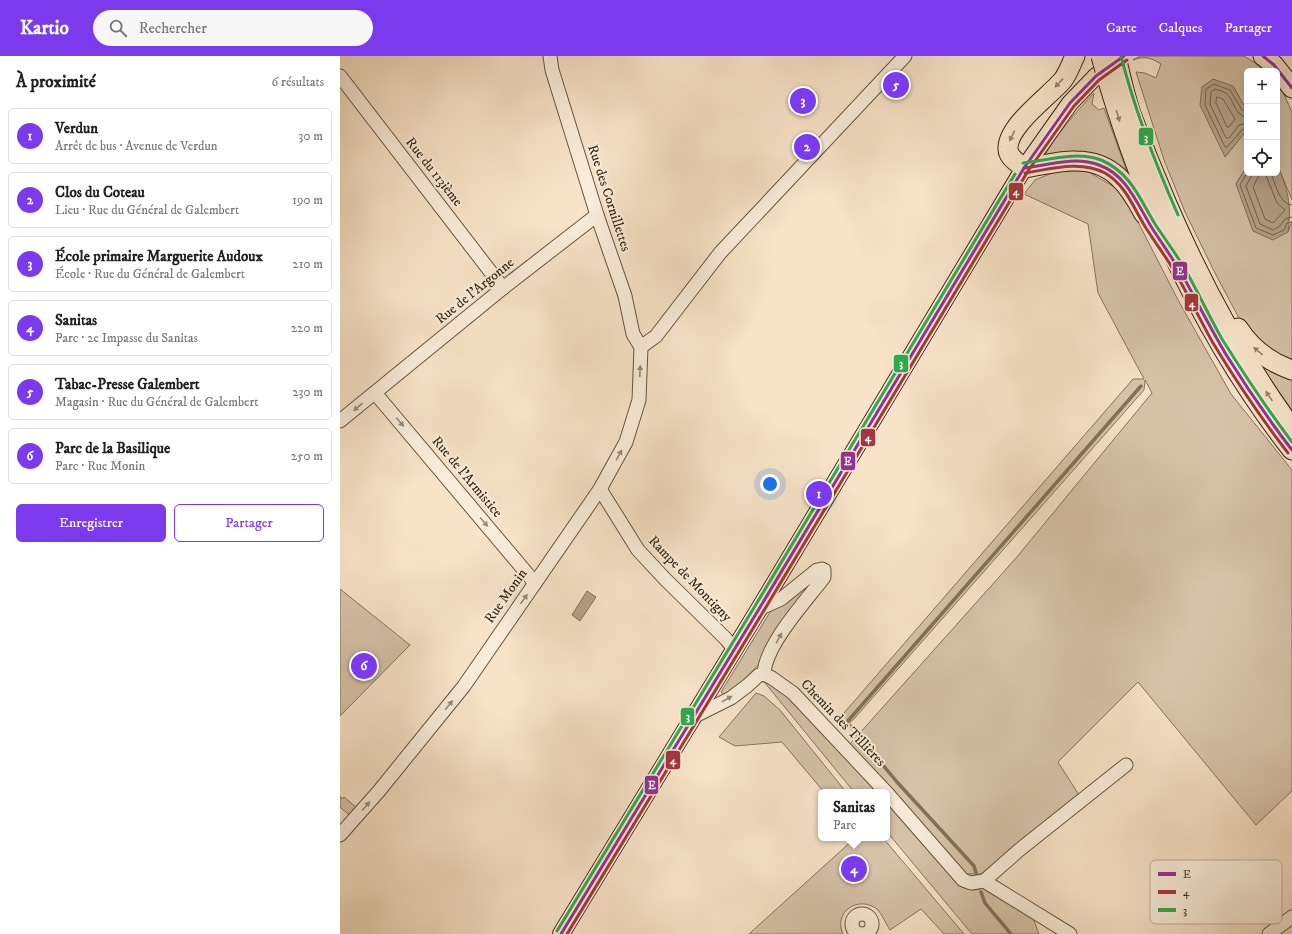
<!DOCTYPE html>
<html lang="fr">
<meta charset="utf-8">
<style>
:root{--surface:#fff;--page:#f6f6f6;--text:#202124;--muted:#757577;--line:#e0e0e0;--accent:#7c3aed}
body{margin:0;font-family:"IM FELL DW Pica",serif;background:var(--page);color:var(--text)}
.controls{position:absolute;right:12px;top:12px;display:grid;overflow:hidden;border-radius:6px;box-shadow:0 4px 16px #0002}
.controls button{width:36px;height:36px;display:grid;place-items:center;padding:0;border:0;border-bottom:1px solid var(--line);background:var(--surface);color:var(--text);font:20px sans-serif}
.you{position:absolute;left:430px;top:428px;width:14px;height:14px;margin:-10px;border:3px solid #fff;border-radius:50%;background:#1a73e8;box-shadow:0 0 0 6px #1a73e833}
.badge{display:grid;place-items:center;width:26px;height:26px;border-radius:50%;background:var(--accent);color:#fff;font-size:13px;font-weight:700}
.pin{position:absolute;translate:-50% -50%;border:2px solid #fff;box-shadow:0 1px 4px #0006}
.popup{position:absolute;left:478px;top:733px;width:72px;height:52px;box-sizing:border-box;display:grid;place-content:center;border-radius:6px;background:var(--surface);filter:drop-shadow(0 1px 3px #0005);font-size:13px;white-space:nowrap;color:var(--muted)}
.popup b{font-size:15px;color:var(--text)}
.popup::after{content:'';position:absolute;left:50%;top:100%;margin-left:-8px;border:8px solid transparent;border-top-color:var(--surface)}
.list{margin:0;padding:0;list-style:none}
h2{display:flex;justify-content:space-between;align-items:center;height:52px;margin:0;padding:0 16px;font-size:17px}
h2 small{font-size:13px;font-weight:400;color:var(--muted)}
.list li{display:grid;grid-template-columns:26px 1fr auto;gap:12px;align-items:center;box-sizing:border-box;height:56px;margin:0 8px 8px;padding:0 8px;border:1px solid var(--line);border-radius:6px}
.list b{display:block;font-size:15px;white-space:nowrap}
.list p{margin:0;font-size:13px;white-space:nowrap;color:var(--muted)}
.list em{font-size:13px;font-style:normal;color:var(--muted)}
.actions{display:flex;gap:8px;padding:12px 16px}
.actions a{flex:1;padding:9px 0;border:1px solid var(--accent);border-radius:6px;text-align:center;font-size:14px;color:var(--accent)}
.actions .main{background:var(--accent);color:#fff}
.icon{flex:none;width:22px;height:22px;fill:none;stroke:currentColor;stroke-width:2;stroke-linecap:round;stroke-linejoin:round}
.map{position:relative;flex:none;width:952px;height:878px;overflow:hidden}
header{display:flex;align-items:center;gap:24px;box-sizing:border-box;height:56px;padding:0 20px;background:var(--accent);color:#fff}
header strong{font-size:19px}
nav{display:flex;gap:22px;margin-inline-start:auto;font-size:14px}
.search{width:280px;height:36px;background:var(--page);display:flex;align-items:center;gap:10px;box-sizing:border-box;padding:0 14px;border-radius:22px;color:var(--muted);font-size:15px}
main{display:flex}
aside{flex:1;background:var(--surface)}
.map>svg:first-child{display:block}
</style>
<header>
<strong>Kartio</strong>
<div class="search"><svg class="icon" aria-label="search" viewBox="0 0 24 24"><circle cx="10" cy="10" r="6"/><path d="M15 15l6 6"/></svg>Rechercher</div>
<nav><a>Carte</a><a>Calques</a><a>Partager</a></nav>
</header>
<main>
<aside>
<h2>À proximité<small>6 résultats</small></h2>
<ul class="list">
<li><span class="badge">1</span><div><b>Verdun</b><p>Arrêt de bus · Avenue de Verdun</p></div><em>30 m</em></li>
<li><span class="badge">2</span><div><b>Clos du Coteau</b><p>Lieu · Rue du Général de Galembert</p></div><em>190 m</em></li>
<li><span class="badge">3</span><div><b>École primaire Marguerite Audoux</b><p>École · Rue du Général de Galembert</p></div><em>210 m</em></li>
<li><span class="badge">4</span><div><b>Sanitas</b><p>Parc · 2e Impasse du Sanitas</p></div><em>220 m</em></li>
<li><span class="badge">5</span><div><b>Tabac-Presse Galembert</b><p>Magasin · Rue du Général de Galembert</p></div><em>230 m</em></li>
<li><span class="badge">6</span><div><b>Parc de la Basilique</b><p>Parc · Rue Monin</p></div><em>250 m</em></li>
</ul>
<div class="actions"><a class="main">Enregistrer</a><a>Partager</a></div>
</aside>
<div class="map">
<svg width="952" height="878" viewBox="0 0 952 878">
<rect width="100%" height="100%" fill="#f8e3c8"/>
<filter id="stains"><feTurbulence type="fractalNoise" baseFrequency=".005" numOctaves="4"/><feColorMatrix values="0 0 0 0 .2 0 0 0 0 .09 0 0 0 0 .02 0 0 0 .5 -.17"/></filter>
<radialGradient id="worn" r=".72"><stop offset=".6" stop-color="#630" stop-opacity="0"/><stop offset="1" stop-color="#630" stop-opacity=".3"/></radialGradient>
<g fill="#d7c3a9" stroke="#86745e">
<path d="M800 0H904L920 10 924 15H907V55L893 30 885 101 907 74V110L896 128 948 176 952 165V308L936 304 900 264 875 217 845 156 824 104 796 16 805 17 816 22 821 8C810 1 804 0 793 4Z"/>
<path d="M937 30 943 36 952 56V144L937 108Z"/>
<path d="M754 37 752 48 759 54 764 52 790 124 702 104C716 79 734 58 754 37Z"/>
<path d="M717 115H747L776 132 793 156 838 244 891 338 952 414V735L916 769 798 626 718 706 739 739 641 818H624L510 688 676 502 812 337 805 324 804 334 513 664 503 670 504 657 793 323H804L758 237 748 168 684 138 695 124Z"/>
<path d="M919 309 936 318 952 323V354Z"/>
<path d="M479 518 419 608 407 621 385 639 381 636 432 553Z"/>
<path d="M0 533 70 589 0 660Z"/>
<path d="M421 622 433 626 541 736H514Z"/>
<path d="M416 637 424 640 440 654 506 736H484L442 686 395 690 379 681Z"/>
<path d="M0 740 2 743 4 741 17 752 9 759 0 751Z"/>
<path d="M547 743 568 766 622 831 634 834 645 832 693 862 699 878H632L547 776Z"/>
<path d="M515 782H543L624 878H604L581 853 550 874C546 868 542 858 537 853 518 839 493 856 503 878H409Z"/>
</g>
<g fill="#b6a38a" stroke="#82715a">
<path d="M873 23 893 30 907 55V74L885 101 860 49 862 31Z"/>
<path d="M937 108C948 134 952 148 948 176L933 184 913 175 896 128 907 110V117H937Z"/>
<path d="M247 535 256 541 240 565 232 559Z"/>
</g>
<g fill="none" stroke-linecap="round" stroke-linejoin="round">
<g stroke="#76644e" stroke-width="1">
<path d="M877 41 883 43 895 63 889 71H887L876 47Z"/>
<path d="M907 56 902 54 890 34 874 28 866 33 865 49 885 91H887L902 74 907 72"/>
<path d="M907 61C894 60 895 45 887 38 885 36 879 34 875 33L871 36 870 48 886 82H889L899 69 907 67"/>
<path d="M907 117 900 129 916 172 933 179 944 174 947 167 952 166"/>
<path d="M913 117 906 130 920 168 933 174 940 170 945 163 952 161"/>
<path d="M920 117 913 131 925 163 933 167 945 154 937 147 925 117"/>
<path d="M931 117C935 127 939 148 952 149"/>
</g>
<g stroke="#82715a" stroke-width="3.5">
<path d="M636 817 634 810 557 726 507 666 801 330"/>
<path d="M641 836 645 847 671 878"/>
</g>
<g stroke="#665540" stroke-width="15">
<g id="minor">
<path d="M210 0 212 14 257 159 285 240 293 278 301 291"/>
<path d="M0 20 163 232"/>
<path d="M301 291 316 280 380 197 565 0"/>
<path d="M35 337 195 527"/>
<path d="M0 365 163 232 257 159"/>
<path d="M260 433 298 494 325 523 386 583 394 593"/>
<path d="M419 553 441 543 477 514 482 513 484 514V521L481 525C464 547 425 590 424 618"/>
<path d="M353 661 391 642 407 630 419 619 424 618 432 622 453 637 546 736"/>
<path d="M547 737 623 824 631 827 644 825 730 878"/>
<path d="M0 779 39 735 124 630 260 433 286 386 299 344 301 291"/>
<path d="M644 825 678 795 786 709"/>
<circle cx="522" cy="868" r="10"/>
<path d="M929 878 952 861"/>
</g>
</g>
<g stroke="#352613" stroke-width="18">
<path id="major" d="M221 878 419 553 684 112 730 47 756 20 774 7"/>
</g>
<g stroke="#352613" stroke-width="21">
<g id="highway">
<path d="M735 0C731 8 728 18 722 25 708 41 669 69 668 91 667 101 677 106 684 112 700 110 720 104 736 105 772 105 789 129 804 158"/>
<path d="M923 0 934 9 952 32"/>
<path d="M779 14C783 29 786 44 791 58 802 88 814 118 827 148 861 227 901 302 952 372"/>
<path d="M767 22C807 156 866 284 952 394"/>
<path d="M898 272C911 292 929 306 952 314"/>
</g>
</g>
<use href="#minor" stroke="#faeddb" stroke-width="13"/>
<use href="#major" stroke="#f8e3c8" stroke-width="16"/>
<use href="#highway" stroke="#f8e3c8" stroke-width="19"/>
<g stroke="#352613" stroke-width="21" stroke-linecap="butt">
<g id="highway-bridge">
<path d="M761 0 767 22"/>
<path d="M776 0 779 14"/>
</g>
</g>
<use href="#highway-bridge" stroke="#f8e3c8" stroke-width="19"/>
<g stroke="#faeddb" stroke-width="6">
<g id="bus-1">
<path d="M923 0 934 9 952 32"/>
<path d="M684 112C708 109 735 100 759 109 787 119 797 148 812 172 821 186 831 200 840 215 856 243 870 272 887 300 907 332 929 364 952 394"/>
<path d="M221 878 419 553 684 112 730 47 756 20 784 0"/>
</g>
</g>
<g stroke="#faeddb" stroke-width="6">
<g id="bus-2">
<path d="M685 117C711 113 740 104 765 117 786 129 794 153 806 172 816 188 827 202 836 218 849 240 860 264 873 287 896 325 921 362 948 397"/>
<path d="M227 878 423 556 688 115 734 50 759 24 787 4"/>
</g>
</g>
<g stroke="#faeddb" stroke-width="6">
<g id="bus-3">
<path d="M781 0C795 55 815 107 838 159"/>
<path d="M683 107C708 104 737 95 761 104 790 116 800 143 815 168 825 183 836 198 845 213 858 236 869 260 882 283 904 318 927 353 952 386"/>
<path d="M217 875 415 550 675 118"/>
</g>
</g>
<use href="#bus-1" stroke="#93338f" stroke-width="3"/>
<use href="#bus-2" stroke="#a5363d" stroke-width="3"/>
<use href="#bus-3" stroke="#2eab4e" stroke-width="3"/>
</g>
<defs><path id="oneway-solid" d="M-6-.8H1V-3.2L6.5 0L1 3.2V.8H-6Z"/></defs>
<g fill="#96846e">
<use href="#oneway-solid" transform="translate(719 27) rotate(133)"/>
<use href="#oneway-solid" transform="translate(778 60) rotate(73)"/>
<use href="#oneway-solid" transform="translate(672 80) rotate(116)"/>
<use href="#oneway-solid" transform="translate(918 295) rotate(-140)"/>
<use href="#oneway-solid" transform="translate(929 340) rotate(-124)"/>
</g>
<g fill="#988a77">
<use href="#oneway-solid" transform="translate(300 315) rotate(-88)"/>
<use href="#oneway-solid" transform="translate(18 351) rotate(141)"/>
<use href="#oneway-solid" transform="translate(60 366) rotate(50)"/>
<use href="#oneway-solid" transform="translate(279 399) rotate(-61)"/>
<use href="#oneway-solid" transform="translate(144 466) rotate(50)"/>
<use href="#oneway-solid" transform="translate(184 543) rotate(-55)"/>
<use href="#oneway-solid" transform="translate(439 582) rotate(-61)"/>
<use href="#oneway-solid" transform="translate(387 643) rotate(-29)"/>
<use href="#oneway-solid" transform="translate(109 649) rotate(-51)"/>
<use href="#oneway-solid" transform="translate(26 750) rotate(-49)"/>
</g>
<g text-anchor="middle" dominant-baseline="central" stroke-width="4" stroke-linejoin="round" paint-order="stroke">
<g font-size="14" fill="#352613" stroke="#faeddb">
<text transform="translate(94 116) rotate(52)">Rue du 113ième</text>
<text transform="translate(269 142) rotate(72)">Rue des Cornillettes</text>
<text transform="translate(135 235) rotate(-39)">Rue de l'Argonne</text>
<text transform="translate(127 421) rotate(50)">Rue de l'Armistice</text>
<text transform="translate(350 523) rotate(46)">Rampe de Montigny</text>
<text transform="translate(166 540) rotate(-55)">Rue Monin</text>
<text transform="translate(503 667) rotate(46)">Chemin des Tillières</text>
</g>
</g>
<rect x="810" y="804" width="132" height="64" rx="6" fill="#faeddb" stroke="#bfb19f" stroke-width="1"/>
<rect x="818" y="816" width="18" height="4" fill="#93338f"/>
<rect x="818" y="834" width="18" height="4" fill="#a5363d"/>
<rect x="818" y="852" width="18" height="4" fill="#2eab4e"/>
<g font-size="11" fill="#352613">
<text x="843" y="822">E</text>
<text x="843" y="840">4</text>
<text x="843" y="858">3</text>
</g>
<g stroke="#faeddb" stroke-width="1.5">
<rect x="798" y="71" width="16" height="19" rx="4" fill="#2eab4e"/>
<rect x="668" y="126" width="16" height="19" rx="4" fill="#a5363d"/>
<rect x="832" y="205" width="16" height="20" rx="4" fill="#93338f"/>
<rect x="844" y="237" width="15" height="19" rx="4" fill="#a5363d"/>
<rect x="553" y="298" width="16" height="19" rx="4" fill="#2eab4e"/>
<rect x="520" y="372" width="16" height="19" rx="4" fill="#a5363d"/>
<rect x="500" y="395" width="16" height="20" rx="4" fill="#93338f"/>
<rect x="340" y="651" width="15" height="19" rx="4" fill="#2eab4e"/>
<rect x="325" y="694" width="16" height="20" rx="4" fill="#a5363d"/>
<rect x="304" y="719" width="15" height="20" rx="4" fill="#93338f"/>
</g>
<g font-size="11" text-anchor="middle" font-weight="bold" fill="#fff">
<text x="806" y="85">3</text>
<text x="676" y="139">4</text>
<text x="840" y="219">E</text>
<text x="852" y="251">4</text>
<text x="561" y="311">3</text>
<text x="528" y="385">4</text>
<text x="508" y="409">E</text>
<text x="348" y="664">3</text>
<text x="333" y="708">4</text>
<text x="312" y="733">E</text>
</g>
<rect width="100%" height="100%" filter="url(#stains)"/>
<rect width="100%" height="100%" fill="url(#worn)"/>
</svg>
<div class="controls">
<button>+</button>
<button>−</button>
<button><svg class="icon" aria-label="locate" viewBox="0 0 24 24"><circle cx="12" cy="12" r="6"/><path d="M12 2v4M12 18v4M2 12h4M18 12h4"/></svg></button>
</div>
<div class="you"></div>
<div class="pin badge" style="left:479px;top:438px">1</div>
<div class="pin badge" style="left:467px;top:91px">2</div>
<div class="pin badge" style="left:463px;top:45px">3</div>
<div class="pin badge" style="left:514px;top:813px">4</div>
<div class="popup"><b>Sanitas</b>Parc</div>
<div class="pin badge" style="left:556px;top:29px">5</div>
<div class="pin badge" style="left:24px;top:610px">6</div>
</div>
</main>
